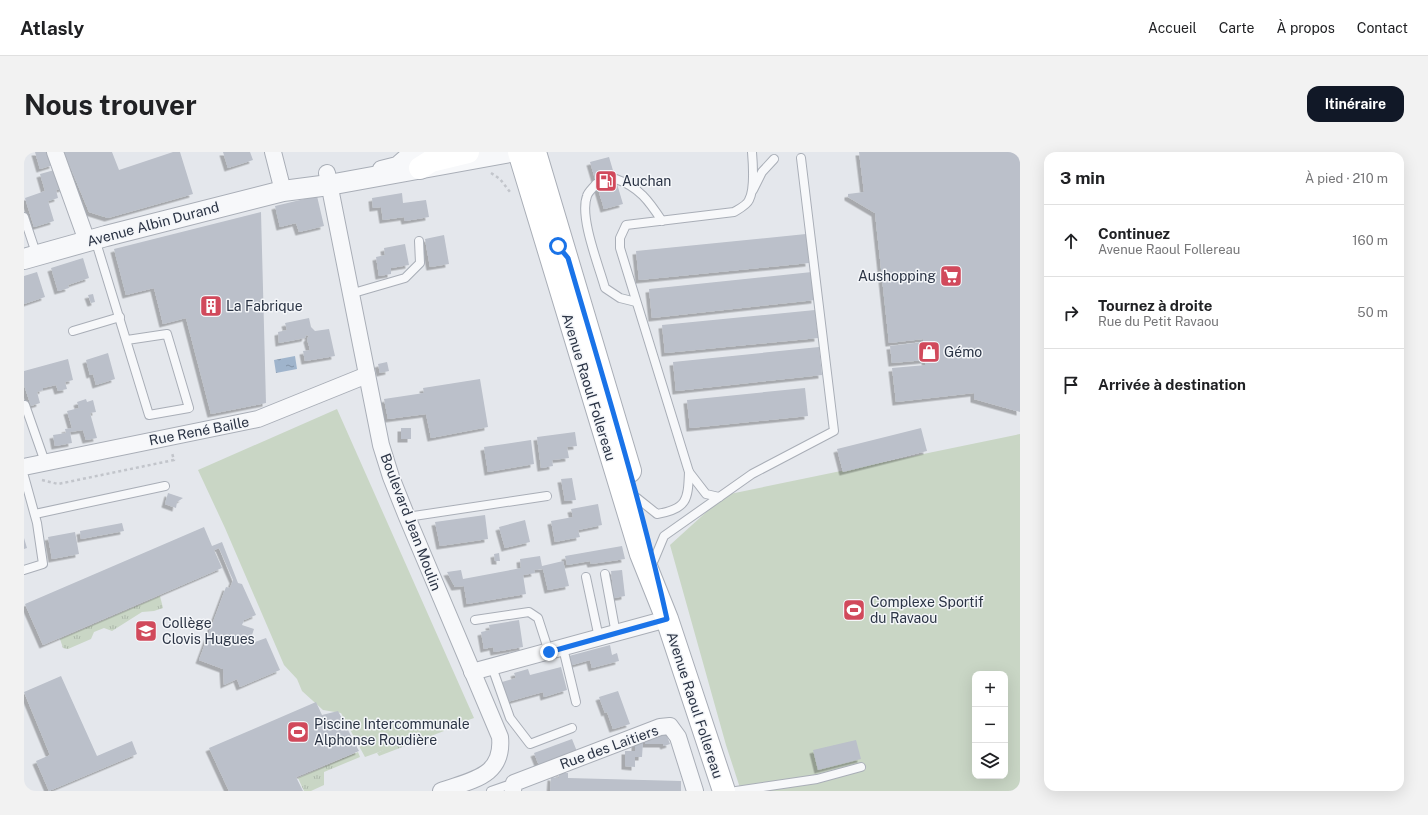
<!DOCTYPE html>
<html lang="fr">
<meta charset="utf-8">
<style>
:root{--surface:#fff;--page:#f2f2f2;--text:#202124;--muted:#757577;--line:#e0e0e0;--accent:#111827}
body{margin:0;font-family:"Public Sans",sans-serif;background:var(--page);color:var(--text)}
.controls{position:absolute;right:12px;bottom:12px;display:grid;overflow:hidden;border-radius:8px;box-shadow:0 4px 16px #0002}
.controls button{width:36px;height:36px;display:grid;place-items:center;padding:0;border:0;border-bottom:1px solid var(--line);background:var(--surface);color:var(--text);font:20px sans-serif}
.stop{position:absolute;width:12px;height:12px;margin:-9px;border:3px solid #1a73e8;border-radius:50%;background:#fff}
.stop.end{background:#1a73e8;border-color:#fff;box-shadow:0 1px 4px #0008}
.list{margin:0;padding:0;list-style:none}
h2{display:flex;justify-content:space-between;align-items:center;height:52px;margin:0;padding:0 16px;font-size:17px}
h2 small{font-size:13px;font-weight:400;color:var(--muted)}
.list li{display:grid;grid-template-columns:26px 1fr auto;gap:12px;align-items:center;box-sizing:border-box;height:72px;padding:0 16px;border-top:1px solid var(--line)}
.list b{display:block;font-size:15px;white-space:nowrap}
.list p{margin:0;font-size:13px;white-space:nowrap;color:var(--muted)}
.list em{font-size:13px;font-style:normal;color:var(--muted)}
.icon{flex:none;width:22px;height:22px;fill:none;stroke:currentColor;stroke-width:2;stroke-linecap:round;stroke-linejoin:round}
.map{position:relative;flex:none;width:996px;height:639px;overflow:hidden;border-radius:12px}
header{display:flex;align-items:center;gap:24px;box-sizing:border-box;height:56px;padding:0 20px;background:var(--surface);border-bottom:1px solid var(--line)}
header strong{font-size:19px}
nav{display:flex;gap:22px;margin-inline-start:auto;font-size:14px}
.intro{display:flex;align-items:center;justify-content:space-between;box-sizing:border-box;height:96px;padding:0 24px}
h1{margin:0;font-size:28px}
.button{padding:10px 18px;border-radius:12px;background:var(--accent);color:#fff;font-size:14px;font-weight:700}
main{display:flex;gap:24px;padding:0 24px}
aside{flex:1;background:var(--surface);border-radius:12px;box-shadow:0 4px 16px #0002}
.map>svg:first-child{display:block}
</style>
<header>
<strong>Atlasly</strong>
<nav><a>Accueil</a><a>Carte</a><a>À propos</a><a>Contact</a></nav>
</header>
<div class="intro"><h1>Nous trouver</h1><a class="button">Itinéraire</a></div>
<main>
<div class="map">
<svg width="996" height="639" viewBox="0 0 996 639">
<defs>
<pattern id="grass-tufts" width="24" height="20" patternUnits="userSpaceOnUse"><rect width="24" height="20" fill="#c9d6c5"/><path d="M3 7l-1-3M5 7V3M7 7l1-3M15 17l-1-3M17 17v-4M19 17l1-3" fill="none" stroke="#adb8ab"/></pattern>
<pattern id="water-ripples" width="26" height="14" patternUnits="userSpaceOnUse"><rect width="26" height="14" fill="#9fb4cc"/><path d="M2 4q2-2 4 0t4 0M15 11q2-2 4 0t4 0" fill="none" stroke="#8293a7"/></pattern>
<filter id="shadow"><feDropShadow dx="-3.5" dy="3.5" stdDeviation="0" flood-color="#0004"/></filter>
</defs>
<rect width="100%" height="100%" fill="#e4e7ec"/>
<g fill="url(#grass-tufts)">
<path d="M136 444 139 456 130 459 118 460 88 479 80 476 70 480 67 487 44 497 39 496 36 487Z"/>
<path d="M417 572 420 579 355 604 353 601Z"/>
<path d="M334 600 336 605 300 620V633L287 639H280L274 626Z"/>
</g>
<g fill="#c9d6c5" fill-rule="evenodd">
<path d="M313 257 450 566 341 605 317 561 299 558 278 539 273 527 260 513 201 376 174 318Z"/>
<path d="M996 282V639H717L702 593 646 393 701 343ZM951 522H981V624H951Z"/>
</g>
<path fill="url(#water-ripples)" d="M271 204 273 217 252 221 250 208Z"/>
<g fill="#bbc0ca" filter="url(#shadow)">
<path d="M11 0H26L29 13 16 17Z"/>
<path d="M40 0H88L95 18 149 0H156L169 42 84 66 65 60Z"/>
<path d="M199 0H226L229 8 204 16Z"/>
<path d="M835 0H996V260L950 247V241L872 250 868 216 902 213 901 208 868 211 866 194 899 190V187L865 191 851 61 824 45V42L840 40Z"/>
<path d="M585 5 599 52 580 57 566 10Z"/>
<path d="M34 17 40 36 32 38 34 46 24 49 30 69 10 75 1 46 21 39 16 22Z"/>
<path d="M378 41 379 51 402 48 405 65 381 69 380 65 359 68 357 55 349 56 348 46Z"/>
<path d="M293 44 300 74 275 80 272 71 256 75 251 54Z"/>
<path d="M237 60 242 251 187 262 162 166 139 172 130 136 102 143 90 97Z"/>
<path d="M782 82 785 111 615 128 612 99Z"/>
<path d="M420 83 425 112 406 115 401 87Z"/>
<path d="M381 92 385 113 367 116V122L355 124 352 105 361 103 360 96Z"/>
<path d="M59 106 65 126 44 133 45 136 34 139 27 116Z"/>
<path d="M13 120 21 145 0 152V124Z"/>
<path d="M788 120 791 148 628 166 625 137Z"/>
<path d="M69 142 71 150 67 151 64 143Z"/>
<path d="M791 158 794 186 641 201 638 173Z"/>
<path d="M285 166 287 175 291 179 305 177 311 204 281 209 279 199 286 198 283 187 285 184 282 183 281 186 255 191 254 180 263 178 261 171Z"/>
<path d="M795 195 798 223 652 239 649 210Z"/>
<path d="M84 201 91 227 72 233 69 222 66 223 62 208Z"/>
<path d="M44 207 49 228 41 230 43 237 34 239 32 233 19 236V238L13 240 16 251 7 254 0 233V219Z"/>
<path d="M363 210 365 219 356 221 354 212Z"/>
<path d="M456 227 464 275 407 286 402 262 364 267 360 247 400 241 399 236Z"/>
<path d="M781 236 784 264 666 276 663 248Z"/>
<path d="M62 247 63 250 69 248 72 260 66 261 73 286 62 288 59 278 46 280 48 291 31 294 29 283 42 281 41 277 48 276 43 259 55 256 53 250Z"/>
<rect x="377" y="276" width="10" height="11"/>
<path d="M897 276 903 299 819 320 813 297Z"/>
<path d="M551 280 553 294 543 295 545 306 528 308 529 314 517 316 513 285Z"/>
<path d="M507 288 510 312 464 320 460 295Z"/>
<path d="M548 326 552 348 541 349 537 327Z"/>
<path d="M144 341 159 346 153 350 152 356 141 352Z"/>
<path d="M574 352 578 373 554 378 556 385 531 390 527 369 549 365 547 357Z"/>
<path d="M461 363 464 387 416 394 411 370Z"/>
<path d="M501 368 506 390 481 396 475 375Z"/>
<path d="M98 371 100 379 57 387 56 379Z"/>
<path d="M180 375 188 394 198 390 214 431 218 432 232 463 220 468 218 473 230 477 226 489 231 490 242 486 256 518 216 535 213 527 200 533 199 517 175 508 202 435 206 436 209 428 195 396 190 398 198 416 19 493 1 452Z"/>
<path d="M51 380 55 402 28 407 24 385Z"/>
<path d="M0 386 3 396 0 397Z"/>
<path d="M598 394 601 407 567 412 566 409 543 413 541 404Z"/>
<path d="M475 401 476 409H471L470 402Z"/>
<path d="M516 404 518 414 539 409 545 434 524 438 519 417 510 418 511 421 499 423 502 442 443 452 440 434 431 435 423 420 437 418 439 427 497 416 496 407Z"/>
<path d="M598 418 601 444 590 446 587 419Z"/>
<path d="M495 468 499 495 470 500 469 495 460 497 457 480 466 478 465 473Z"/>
<path d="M586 493 588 503 593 501 595 509 568 516 566 508 548 513 545 504Z"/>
<path d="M537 515 543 538 520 545 519 540 483 550 478 530 492 526 490 521 504 517 506 523Z"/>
<path d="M37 524 73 604 108 589 113 602 25 639 12 609 26 603 0 540Z"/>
<path d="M594 539 606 572 589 577 583 560 581 561 575 545Z"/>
<path d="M292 550 298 563 314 559 335 599 272 625 279 639H205L185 596Z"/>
<path d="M641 579 646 592 640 594 639 592H621L622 585Z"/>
<path d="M548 587 554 602 516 616 510 601Z"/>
<path d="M832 588 837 607 794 618 789 598Z"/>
<path d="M611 590H619L618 605H611V615L601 614V599H611Z"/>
<path d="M535 621H544V626L657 629V639H526L527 625 535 626Z"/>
</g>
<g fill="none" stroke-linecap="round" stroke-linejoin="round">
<g stroke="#a9aeb7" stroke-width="10">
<g id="service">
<path d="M592 27C615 35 625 49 638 69"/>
<path d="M572 32C569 36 564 40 563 44 555 65 575 114 581 136L596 146 612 150"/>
<path d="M729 38 738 20 750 7"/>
<path d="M0 65 13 104"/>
<path d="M71 87 125 263 165 256 143 182 103 188"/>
<path d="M326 142 381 126 396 111 395 89"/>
<path d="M49 179 96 165"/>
<path d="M1 253 21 310"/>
<path d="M0 324 13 371 19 412 0 418"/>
<path d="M695 345 682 342 665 320 596 96V86L602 73 710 60C715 57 723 53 725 48 731 37 729 12 728 0"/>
<path d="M613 346 633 362C663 357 664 348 665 320"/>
<path d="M11 362 141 334"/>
<path d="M383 365 523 344"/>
<path d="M630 408 640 384 728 322 810 279 777 6"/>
<path d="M581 422 592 482"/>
<path d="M562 425 575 486"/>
<path d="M451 468 505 460 514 466 525 500"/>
<path d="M539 496 552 550"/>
<path d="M468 515 486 566 506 592 548 576"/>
<path d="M467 639 490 631"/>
<path d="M712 639 793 627 837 615"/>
</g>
</g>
<g stroke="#a9aeb7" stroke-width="18">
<g id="minor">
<path d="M31 0 63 89"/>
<path d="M249 0 259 39"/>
<path d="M393 0 396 16"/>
<path d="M357 17 373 13 381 6"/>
<path d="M303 21 357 293 367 325 383 365 476 585C480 625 447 628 417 639"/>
<path d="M0 315 234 267 343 223"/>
<path d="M448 520 643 467"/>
<path d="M489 639 490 631 636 575 646 574 654 585 671 639"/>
</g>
</g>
<g stroke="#a9aeb7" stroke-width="22">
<path id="tertiary" d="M0 107 82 84 259 39 305 33 486 0"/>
</g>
<g stroke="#a9aeb7" stroke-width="24">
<g id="secondary">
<path d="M495 0 617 402 643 467 700 639"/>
<path d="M511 0 606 319"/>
<path d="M396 16 407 9 444 0"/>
</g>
</g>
<g stroke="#c2c5cb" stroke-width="2.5" stroke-dasharray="3 3" stroke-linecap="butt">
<path d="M467 21 476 27 486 40"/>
<path d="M18 328 34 332 150 308 148 301"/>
</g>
<use href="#service" stroke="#f7f8fa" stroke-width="8"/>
<use href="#minor" stroke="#f7f8fa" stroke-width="16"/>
<use href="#tertiary" stroke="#f7f8fa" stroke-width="20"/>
<use href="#secondary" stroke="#fff" stroke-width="22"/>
</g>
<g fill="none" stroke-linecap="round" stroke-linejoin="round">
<path stroke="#1a73e8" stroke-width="5" d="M525 500 643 467C616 345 579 226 544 106L534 94"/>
</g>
<defs>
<g id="fuel-square" transform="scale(1.15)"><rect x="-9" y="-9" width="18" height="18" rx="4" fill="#d1495b" stroke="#f4f6f9"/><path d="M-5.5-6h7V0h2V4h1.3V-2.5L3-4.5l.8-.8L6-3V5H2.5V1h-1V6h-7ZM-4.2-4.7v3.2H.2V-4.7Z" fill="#fff"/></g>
<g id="supermarket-square" transform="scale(1.15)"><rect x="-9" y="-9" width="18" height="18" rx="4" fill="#d1495b" stroke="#f4f6f9"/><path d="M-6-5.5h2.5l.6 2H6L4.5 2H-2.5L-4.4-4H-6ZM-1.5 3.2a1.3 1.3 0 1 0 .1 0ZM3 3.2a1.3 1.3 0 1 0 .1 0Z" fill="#fff"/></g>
<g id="building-square" transform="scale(1.15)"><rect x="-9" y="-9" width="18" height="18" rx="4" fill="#d1495b" stroke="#f4f6f9"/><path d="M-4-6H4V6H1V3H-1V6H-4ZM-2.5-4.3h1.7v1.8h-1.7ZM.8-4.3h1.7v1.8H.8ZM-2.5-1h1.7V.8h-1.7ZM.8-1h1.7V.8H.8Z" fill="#fff"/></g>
<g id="shop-square" transform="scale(1.15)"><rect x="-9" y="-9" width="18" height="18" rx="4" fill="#d1495b" stroke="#f4f6f9"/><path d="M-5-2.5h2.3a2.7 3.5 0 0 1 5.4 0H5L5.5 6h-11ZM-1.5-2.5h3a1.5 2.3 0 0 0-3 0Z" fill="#fff"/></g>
<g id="stadium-square" transform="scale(1.15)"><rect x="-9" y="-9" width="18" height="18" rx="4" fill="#d1495b" stroke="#f4f6f9"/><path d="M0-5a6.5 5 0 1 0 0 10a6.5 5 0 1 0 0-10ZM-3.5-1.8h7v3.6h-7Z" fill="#fff"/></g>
<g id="school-square" transform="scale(1.15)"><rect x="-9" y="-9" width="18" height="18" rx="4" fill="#d1495b" stroke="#f4f6f9"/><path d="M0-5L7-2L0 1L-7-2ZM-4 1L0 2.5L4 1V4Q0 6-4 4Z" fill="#fff"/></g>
</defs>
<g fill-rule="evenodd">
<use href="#fuel-square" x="582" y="29"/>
<use href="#supermarket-square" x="927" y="124"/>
<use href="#building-square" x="187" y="154"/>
<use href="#shop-square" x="905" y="200"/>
<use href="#stadium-square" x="830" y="458"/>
<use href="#school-square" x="122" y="479"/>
<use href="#stadium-square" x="274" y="580"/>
</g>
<g text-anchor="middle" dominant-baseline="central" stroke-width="3" stroke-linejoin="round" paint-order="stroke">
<g font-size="14" fill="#2b3445" stroke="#f4f6f9" text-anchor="start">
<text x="598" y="29">Auchan</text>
<text x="912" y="124" text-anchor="end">Aushopping</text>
<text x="202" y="154">La Fabrique</text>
<text x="920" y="200">Gémo</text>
<text x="846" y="450">Complexe Sportif<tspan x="846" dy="16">du Ravaou</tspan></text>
<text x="138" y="471">Collège<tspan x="138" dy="16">Clovis Hugues</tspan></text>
<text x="290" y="572">Piscine Intercommunale<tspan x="290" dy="16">Alphonse Roudière</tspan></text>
</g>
<g font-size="14" fill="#2b3445" stroke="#f4f6f9">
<text transform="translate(129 72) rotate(-15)">Avenue Albin Durand</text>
<text transform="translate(565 235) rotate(73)">Avenue Raoul Follereau</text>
<text transform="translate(175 279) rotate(-11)">Rue René Baille</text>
<text transform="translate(387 370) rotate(69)">Boulevard Jean Moulin</text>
<text transform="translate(671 553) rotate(72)">Avenue Raoul Follereau</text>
<text transform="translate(585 595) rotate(-20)">Rue des Laitiers</text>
</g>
</g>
</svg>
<div class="controls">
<button>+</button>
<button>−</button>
<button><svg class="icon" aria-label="layers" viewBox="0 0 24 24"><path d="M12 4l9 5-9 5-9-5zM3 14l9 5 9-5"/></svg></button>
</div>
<div class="stop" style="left:534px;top:94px"></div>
<div class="stop end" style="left:525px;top:500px"></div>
</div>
<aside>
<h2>3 min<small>À pied · 210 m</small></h2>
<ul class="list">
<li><svg class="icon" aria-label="ahead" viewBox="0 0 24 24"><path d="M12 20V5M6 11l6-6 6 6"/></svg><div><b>Continuez</b><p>Avenue Raoul Follereau</p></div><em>160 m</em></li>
<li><svg class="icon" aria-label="right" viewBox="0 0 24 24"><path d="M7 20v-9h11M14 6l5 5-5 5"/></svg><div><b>Tournez à droite</b><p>Rue du Petit Ravaou</p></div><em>50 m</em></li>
<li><svg class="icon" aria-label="arrive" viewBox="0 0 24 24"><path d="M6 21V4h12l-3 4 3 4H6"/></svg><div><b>Arrivée à destination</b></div></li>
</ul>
</aside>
</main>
